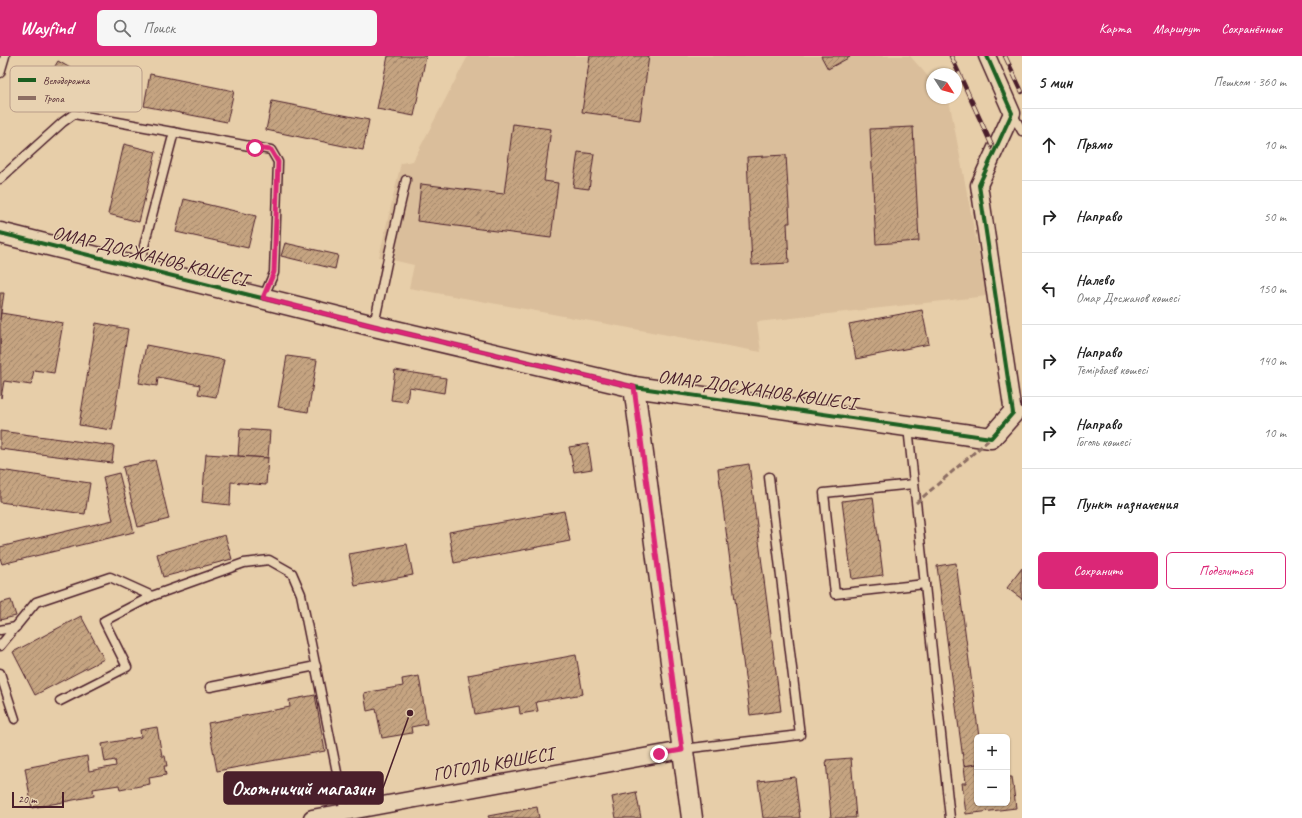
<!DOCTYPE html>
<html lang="ru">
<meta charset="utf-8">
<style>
:root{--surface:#fff;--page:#f6f6f6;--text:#222;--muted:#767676;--line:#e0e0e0;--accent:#db2777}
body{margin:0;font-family:Caveat,sans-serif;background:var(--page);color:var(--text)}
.controls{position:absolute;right:12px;bottom:12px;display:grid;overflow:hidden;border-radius:6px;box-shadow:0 1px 3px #0004}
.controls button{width:36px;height:36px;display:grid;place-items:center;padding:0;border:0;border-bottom:1px solid var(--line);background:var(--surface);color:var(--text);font:20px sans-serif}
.compass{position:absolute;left:926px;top:12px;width:36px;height:36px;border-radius:50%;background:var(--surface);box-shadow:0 1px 3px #0004;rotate:126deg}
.scale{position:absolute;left:12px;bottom:10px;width:52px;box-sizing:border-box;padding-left:4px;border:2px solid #4a1f2b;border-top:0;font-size:11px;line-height:14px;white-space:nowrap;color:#4a1f2b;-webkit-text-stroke:3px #e8d2b1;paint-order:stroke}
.stop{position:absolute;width:12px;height:12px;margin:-9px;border:3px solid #db2777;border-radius:50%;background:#fff}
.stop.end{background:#db2777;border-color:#fff;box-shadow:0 1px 4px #0008}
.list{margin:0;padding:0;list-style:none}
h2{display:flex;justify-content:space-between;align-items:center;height:52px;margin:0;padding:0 16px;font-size:17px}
h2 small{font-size:13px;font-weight:400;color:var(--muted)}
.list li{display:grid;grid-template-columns:26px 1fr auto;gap:12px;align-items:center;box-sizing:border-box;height:72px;padding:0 16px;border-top:1px solid var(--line)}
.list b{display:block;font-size:15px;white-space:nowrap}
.list p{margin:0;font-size:13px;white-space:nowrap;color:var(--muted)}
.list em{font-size:13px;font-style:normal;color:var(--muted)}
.actions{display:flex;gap:8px;padding:12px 16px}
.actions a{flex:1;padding:9px 0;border:1px solid var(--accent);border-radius:6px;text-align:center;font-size:14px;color:var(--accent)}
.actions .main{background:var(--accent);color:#fff}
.icon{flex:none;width:22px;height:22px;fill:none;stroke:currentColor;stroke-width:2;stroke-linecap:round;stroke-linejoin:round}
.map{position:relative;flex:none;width:1022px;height:762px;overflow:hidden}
header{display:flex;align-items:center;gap:24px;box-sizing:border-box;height:56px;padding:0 20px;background:var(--accent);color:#fff}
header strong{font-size:19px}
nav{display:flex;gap:22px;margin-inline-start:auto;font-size:14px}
.search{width:280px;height:36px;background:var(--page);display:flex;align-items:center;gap:10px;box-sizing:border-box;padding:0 14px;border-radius:6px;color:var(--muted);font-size:15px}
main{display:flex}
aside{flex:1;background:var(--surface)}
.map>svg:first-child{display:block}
</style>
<header>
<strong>Wayfind</strong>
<div class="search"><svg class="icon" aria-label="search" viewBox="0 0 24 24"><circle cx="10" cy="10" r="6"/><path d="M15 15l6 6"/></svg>Поиск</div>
<nav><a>Карта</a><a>Маршрут</a><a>Сохранённые</a></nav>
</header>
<main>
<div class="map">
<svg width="1022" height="762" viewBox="0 0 1022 762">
<defs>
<pattern id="building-hatch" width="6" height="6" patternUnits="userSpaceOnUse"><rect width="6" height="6" fill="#c5a481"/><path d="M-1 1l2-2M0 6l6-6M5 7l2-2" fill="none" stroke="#a2856a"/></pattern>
</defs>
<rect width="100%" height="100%" fill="#e7cea9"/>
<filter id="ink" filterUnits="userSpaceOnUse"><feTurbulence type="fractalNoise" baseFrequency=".025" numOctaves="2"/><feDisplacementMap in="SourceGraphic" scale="8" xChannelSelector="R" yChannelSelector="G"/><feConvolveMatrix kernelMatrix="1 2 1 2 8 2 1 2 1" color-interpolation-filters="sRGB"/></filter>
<g filter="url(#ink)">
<path fill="#dabe9b" d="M468 0H910L932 25V42H947L949 44 987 240 757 266 761 296 409 232 414 209 379 201 401 107 413 105Z"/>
<g fill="url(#building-hatch)" stroke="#4a1f2b">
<path d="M388 0H426L414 60 377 53Z"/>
<path d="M590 0H649L640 64 582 56Z"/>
<path d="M821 0H850V1L828 13Z"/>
<path d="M58 5 72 13 56 42 41 34Z"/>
<path d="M150 18 234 35 227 66 144 50Z"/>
<path d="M272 45 369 64 363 94 266 74Z"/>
<path d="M513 68 551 73 544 125 558 127 551 182 417 165 421 128 504 138Z"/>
<path d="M913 71 919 185 876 188 870 73Z"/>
<path d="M124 88 156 96 139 166 108 158Z"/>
<path d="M578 96 594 98 589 133 573 131Z"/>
<path d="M786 99 790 167H787L789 207 752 209 747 101Z"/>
<path d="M184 143 256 160 248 192 176 176Z"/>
<path d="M285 187 338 199 335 213 281 200Z"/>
<path d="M0 237H4L0 264Z"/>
<path d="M922 254 929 288 856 303 849 268Z"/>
<path d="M1 257 63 267 54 317 34 314 31 329 4 325 1 342 0 264Z"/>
<path d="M96 267 128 273 112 374 79 369Z"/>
<path d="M146 289 224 304 216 341 198 338 200 329 158 321 157 330 139 327Z"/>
<path d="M287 300 317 304 308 356 278 351Z"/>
<path d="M395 314 446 322 444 337 409 331 407 346 391 344Z"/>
<path d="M240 373 270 375 268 402 238 400Z"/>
<path d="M0 375 114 390 112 407 0 393Z"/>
<path d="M588 388 592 413 574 416 569 391Z"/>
<path d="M206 398 268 402 266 429 231 426 230 449 202 446Z"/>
<path d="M155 404 169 463 138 471 123 411Z"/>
<path d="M749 408 781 655 750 659 718 413Z"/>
<path d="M0 414 90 427 85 458 0 446Z"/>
<path d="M119 417 134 476 2 508 0 502V491L113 464 103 421Z"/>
<path d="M873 441 883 519 852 523 842 445Z"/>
<path d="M564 455 570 485 454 507 449 476Z"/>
<path d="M225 479 232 503 163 521 157 498Z"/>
<path d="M407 488 413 519 355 530 349 498Z"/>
<path d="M956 507 979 681H977V708L964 710 937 510Z"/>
<path d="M1022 512V543L1007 532Z"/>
<path d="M11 544 16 560 0 564V547Z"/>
<path d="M81 560 104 603 35 639 13 596Z"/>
<path d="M576 599 583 638 536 646 538 655 520 658 519 650 475 658 468 619Z"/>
<path d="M419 620 427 668 411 671 412 677 382 682 376 653 367 655 364 637 403 630 402 623Z"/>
<path d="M315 639 325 695 217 715 208 667 290 651 289 644Z"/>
<path d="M157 671 162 700H165L167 710H164L166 719 149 722 150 728 120 734 119 729 93 733 94 740 32 752 25 712 87 700 89 715 116 710 115 704 105 706 102 688 141 681 140 674Z"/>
<path d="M851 702 856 762H831L826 704Z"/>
<path d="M977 708V747H1007V721H1012L1016 752 966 758 962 727H966L964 710Z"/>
<path d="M795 721 800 762H763L758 725Z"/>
<path d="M636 736 641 762H616L612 741Z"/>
<path d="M537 751 539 762H489L488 760Z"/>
</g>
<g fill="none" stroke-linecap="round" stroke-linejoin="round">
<g stroke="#4a1f2b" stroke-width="11">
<g id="service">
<path d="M0 17 5 0"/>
<path d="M1012 57 1022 75"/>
<path d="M0 123 63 66 74 58 271 94 278 106 274 217 263 242"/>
<path d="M139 211 146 182 174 76"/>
<path d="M374 269 388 202 406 124"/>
<path d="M908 371 950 762"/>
<path d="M914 428 824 437 835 538 925 528"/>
<path d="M0 574 16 571"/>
<path d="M0 590 36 546 110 521 152 540 244 507 269 504 292 517 301 538 345 756"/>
<path d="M0 617 15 663"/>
<path d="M210 631 316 610"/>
<path d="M60 645 127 611 104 565 152 540"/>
<path d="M683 693 800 679 769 421"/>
</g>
</g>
<g stroke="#4a1f2b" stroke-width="19">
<g id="minor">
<path d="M987 0 1012 57 979 129 1013 357"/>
<path d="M312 762 682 694"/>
</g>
</g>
<g stroke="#4a1f2b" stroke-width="23">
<g id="tertiary">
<path d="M0 177 374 270 634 331 991 382 1013 357"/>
<path d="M634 331 692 762"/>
</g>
</g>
<use href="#service" stroke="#e8d2b1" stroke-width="8"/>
<use href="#minor" stroke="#e8d2b1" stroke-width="16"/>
<use href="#tertiary" stroke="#e8d2b1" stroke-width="20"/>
<g stroke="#4a1f2b" stroke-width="4.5">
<g id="rail">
<path d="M951 0 994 94"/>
<path d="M1005 0 1022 36"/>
</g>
</g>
<use href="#rail" stroke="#e8d2b1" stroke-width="3" stroke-dasharray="9" stroke-linecap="butt"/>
<path stroke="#8d6e63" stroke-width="3" stroke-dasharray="6 3" stroke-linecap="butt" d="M916 447 991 382"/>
<g stroke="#e8d2b1" stroke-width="6">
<path id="cycleway" d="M0 177 374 270 634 331 991 382 1013 357 979 129 1012 57 987 0"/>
</g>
<use href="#cycleway" stroke="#1b5e20" stroke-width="4"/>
</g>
</g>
<g fill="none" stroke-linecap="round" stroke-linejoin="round" filter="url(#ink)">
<path stroke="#db2777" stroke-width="5" d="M255 92 271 94 278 106 274 216 263 242 374 270 634 331 682 694 659 698"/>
</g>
<g text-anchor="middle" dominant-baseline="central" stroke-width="3" stroke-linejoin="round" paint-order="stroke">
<g font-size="19" fill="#4a1f2b" stroke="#e8d2b1">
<text transform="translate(150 200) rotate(14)">ОМАР ДОСЖАНОВ КӨШЕСІ</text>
<text transform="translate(757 334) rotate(8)">ОМАР ДОСЖАНОВ КӨШЕСІ</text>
<text transform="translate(493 708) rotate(-10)">ГОГОЛЬ КӨШЕСІ</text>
</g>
</g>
<rect x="10" y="10" width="132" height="46" rx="6" fill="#e8d2b1" stroke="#b99c89" stroke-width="1"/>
<rect x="18" y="22" width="18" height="4" fill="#1b5e20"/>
<rect x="18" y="40" width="18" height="4" fill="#8d6e63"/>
<g font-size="11" fill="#4a1f2b">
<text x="43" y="28">Велодорожка</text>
<text x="43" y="46">Тропа</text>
</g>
<path fill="none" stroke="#4a1f2b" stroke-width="1.5" d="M410 657L383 732"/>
<circle fill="#4a1f2b" stroke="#e8d2b1" stroke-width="1.5" cx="410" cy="657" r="4"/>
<rect fill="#4a1f2b" stroke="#4a1f2b" stroke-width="1.5" x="224" y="716" width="159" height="32" rx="4"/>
<g font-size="20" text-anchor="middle" font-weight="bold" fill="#fff">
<text x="303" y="739">Охотничий магазин</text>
</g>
</svg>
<div class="controls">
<button>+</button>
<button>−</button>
</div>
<svg class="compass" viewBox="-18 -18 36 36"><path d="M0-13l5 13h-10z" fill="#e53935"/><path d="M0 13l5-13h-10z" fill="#767676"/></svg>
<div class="scale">20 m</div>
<div class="stop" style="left:255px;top:92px"></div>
<div class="stop end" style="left:659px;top:698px"></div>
</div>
<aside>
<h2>5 мин<small>Пешком · 360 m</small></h2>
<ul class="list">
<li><svg class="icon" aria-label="ahead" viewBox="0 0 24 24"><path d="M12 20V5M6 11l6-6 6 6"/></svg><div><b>Прямо</b></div><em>10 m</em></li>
<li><svg class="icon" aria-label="right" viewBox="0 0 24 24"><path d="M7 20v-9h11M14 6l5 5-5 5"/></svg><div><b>Направо</b></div><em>50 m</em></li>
<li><svg class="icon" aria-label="left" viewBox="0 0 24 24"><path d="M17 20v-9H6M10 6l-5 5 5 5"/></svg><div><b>Налево</b><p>Омар Досжанов көшесі</p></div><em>150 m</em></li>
<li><svg class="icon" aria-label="right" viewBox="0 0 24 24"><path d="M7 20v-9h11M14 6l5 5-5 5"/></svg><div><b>Направо</b><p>Темірбаев көшесі</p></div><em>140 m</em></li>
<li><svg class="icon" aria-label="right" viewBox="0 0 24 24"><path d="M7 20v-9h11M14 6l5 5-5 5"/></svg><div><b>Направо</b><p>Гоголь көшесі</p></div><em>10 m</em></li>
<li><svg class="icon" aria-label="arrive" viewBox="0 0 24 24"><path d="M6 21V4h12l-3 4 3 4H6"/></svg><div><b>Пункт назначения</b></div></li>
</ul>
<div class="actions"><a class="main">Сохранить</a><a>Поделиться</a></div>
</aside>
</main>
